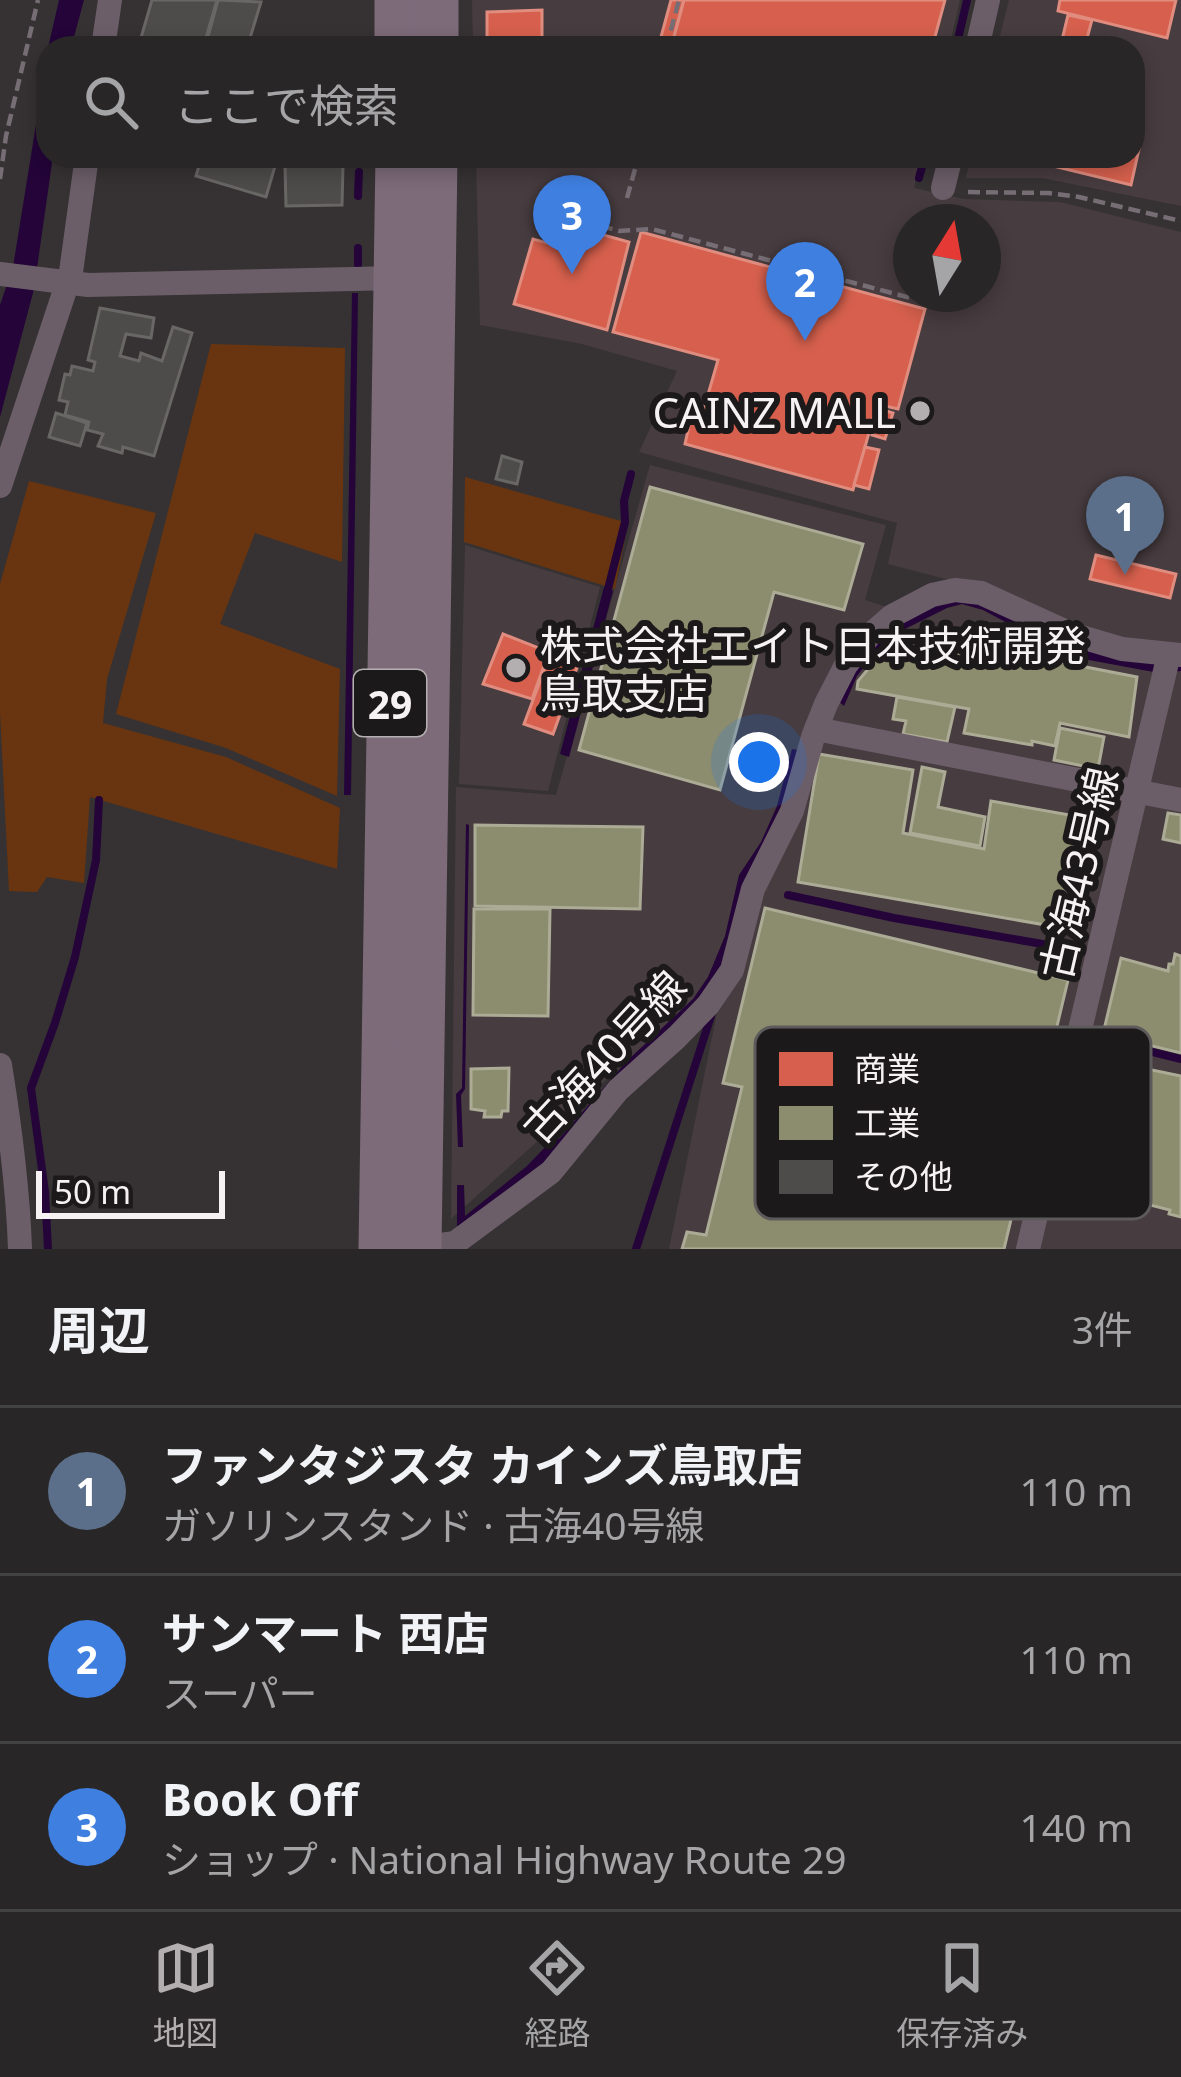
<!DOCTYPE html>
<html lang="ja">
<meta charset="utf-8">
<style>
:root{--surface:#282626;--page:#343232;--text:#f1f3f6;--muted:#a5a5a7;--line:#444343;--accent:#b3afb0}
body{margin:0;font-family:"Noto Sans","Noto Sans JP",sans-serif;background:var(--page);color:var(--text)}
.compass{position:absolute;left:893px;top:204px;width:108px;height:108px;border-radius:50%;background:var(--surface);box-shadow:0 6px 18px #0003;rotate:11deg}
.scale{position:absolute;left:36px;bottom:30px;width:189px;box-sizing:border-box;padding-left:12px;border:6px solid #f6f2f3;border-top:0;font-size:33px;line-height:42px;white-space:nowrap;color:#f6f2f3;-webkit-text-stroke:9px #1c191a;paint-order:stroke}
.you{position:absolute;left:759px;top:762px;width:42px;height:42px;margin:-30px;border:9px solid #fff;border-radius:50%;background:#1a73e8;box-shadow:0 0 0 18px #1a73e833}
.badge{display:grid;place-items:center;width:78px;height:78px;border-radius:50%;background:var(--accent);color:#fff;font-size:39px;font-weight:700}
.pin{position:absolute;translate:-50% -99px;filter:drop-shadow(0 3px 6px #0008)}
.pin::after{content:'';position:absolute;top:63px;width:42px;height:36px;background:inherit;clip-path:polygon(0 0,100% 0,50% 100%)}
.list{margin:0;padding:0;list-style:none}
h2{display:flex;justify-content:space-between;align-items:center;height:156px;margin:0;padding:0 48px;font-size:51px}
h2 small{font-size:39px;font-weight:400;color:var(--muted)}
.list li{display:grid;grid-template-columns:78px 1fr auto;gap:36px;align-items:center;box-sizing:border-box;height:168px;padding:0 48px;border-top:3px solid var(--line)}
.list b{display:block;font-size:45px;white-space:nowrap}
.list p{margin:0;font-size:39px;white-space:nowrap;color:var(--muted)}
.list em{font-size:39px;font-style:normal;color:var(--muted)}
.icon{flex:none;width:66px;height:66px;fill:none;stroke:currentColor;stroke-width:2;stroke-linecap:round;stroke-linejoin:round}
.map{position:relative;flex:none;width:1181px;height:1249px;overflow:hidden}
.search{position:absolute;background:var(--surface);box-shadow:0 6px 18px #0003;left:36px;right:36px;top:36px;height:132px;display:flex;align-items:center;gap:30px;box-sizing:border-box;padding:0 42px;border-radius:36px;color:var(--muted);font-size:45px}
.sheet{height:660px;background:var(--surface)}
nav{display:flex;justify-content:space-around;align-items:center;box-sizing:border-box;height:168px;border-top:3px solid var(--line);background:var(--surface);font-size:33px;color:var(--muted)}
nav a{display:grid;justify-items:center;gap:6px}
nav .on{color:var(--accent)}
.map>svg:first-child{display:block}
</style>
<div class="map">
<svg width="1181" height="1249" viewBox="0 0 1181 1249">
<rect width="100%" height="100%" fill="#363233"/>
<g fill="#473c3f" fill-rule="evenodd">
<path d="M472 0H960L949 48H473Z"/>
<path d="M1009 0H1181V206L1042 178H966L971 156H1133V48H997Z"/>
<path d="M476 156H922L914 188 964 199 1060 202 1181 232V651L1139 646 957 582 888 564 897 523 639 452 677 371 582 344 480 325ZM911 222H983V294H911Z"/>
<path d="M650 465 886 525 865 600 906 613 938 598 1181 659V1249H669L725 973 451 1219 456 787 556 795Z"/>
<path d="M465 545 600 587 548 791 459 784Z"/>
</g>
<g fill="#683510">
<path d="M211 344 345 348 342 562 255 533 220 624 340 669 337 796 226 748 116 714Z"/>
<path d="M465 477 628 523 615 589 464 542Z"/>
<path d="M29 481 156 513 107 679 103 723 226 757 340 808 337 869 90 797 84 883 47 877 37 892 9 891 0 713V584Z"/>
</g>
<g fill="#240439">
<path d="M59 0H84L71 48H48Z"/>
<path d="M48 50V156H53L34 289 0 417V305L13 267Z"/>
<path d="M352 293H358L351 795H344Z"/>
<path d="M604 587 613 591 569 757 560 754Z"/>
<path d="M963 596 1181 662V671L1159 673 1089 660 1050 646 983 610 962 604 947 608 887 638 857 676 844 706 836 699 853 667 901 619Z"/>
<path d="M792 749 804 751 721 967 709 986 553 1155 457 1236V1185H464L465 1216 527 1166 552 1140 559 1139 628 1060 693 999 708 977 725 936 739 875 761 842 777 806Z"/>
<path d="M466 824 469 825 465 1089 461 1095 463 1147H458L456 1094 462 1088Z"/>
</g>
<g fill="#d6604d" stroke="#e08c7f" stroke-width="3">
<path d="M671 0H684L671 48H658Z"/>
<path d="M684 0H945L932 48H671Z"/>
<path d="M1060 0H1176L1167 38 1058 11Z"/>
<path d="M542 10V48H487V12Z"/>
<path d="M1068 15 1092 20 1085 46 1062 40Z"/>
<path d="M1133 138 1141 140 1131 185 1032 161 1033 156H1133Z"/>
<path d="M557 222 629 242 607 330 514 304 533 239 551 244Z"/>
<path d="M641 232 925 309 898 409 877 404 853 490 685 444 691 417 701 419 718 360 613 332Z"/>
<path d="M880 409 893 413 885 439 872 435Z"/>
<path d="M865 447 879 450 869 489 854 485Z"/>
<path d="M1096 555 1176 574 1170 598 1090 579Z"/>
<path d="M503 634 549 652 532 699 483 684Z"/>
<path d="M551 652 579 662 553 734 524 724Z"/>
</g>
<g fill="#8c8c6e" stroke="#acab96" stroke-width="3">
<path d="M650 487 863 544 844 610 774 592 720 790 579 750Z"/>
<path d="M952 632 990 639 987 653H991L994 639 1053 650 1050 660 1137 677 1129 737 1060 723 1055 746 1032 741V745L964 733 969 709 857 689 858 681 889 644 947 656Z"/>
<path d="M897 697 955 707 947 742 903 734 906 721 893 719Z"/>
<path d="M1060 728 1104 737 1098 769 1054 760Z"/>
<path d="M819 754 913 770 903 833 984 849 991 801 1103 821 1099 843 1075 839 1065 895 1087 899 1080 931 798 882Z"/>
<path d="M922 767 945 772 938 807 985 817 980 846 910 833Z"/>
<path d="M1168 813 1181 815V843L1163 839Z"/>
<path d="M475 825 643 827 640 909 475 906Z"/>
<path d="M765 908 1068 980 1004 1249H682L687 1232 706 1235 742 1087 723 1083Z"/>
<path d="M474 909H550L548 1016 473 1015Z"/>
<path d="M1175 954 1181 956V1053L1103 1034 1121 958 1168 971 1169 964H1173Z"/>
<path d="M1099 1059 1181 1076V1217L1169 1214 1170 1210 1068 1184Z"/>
<path d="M509 1068 508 1111H502L501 1117H484L485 1111 471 1109V1069Z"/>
</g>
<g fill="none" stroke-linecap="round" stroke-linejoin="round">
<g stroke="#240439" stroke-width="8">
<path d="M956 48 967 0"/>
<path d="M919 178 925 156"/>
<path d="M358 196 359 172"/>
<path d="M358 248V265"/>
<path d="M607 593 625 522 624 501 631 474"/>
<path d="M788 895 894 918 1082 951"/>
<path d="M1100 1039 1181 1059"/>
<path d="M48 1249 45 1192 31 1088 55 1023 75 957 96 860 99 800"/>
<path d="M636 1249 711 1016"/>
</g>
</g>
<g fill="#4e4b4b" stroke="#696666" stroke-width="3">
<path d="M152 0H217L203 48H138Z"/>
<path d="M218 0 261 2 247 48H205Z"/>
<path d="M202 156H278L266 197 196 176Z"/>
<path d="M300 156H337V165H343L342 205 286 206 285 166H300Z"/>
<path d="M100 308 154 318 151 338 126 334 120 356 139 361 141 353 162 361 173 327 192 333 154 456 123 447 122 453 98 446 103 434 87 430 89 422 65 415 68 402 59 400 65 374 70 375 72 366 93 371 95 362 88 360Z"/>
<path d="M56 413 87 423 80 446 49 437Z"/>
<path d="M502 456 522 462 517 484 496 479Z"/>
</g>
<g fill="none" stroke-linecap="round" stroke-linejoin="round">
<g stroke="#766e74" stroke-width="4.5" stroke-dasharray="12 6" stroke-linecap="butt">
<path d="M666 48 679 0"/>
<path d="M0 179 6 136 38 0"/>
<path d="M968 192 1048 193 1079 197 1181 221"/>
<path d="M627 198 637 162"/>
<path d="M549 211 619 231 652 229 933 304"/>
</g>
<g stroke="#6c5e69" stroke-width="24">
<path d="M103 48 110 0"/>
<path d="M977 48 988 0"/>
<path d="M943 188 951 156"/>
<path d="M0 274 88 285 397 278"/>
<path d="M0 486 71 272 87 156"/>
<path d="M816 729 1181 800"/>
<path d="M0 1065C10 1127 18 1187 20 1249"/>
<path d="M419 1248 455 1243 551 1172 618 1090 677 1037 708 1005 732 970 753 889 792 811 813 737 826 704 846 665 869 636 892 616 932 595 955 590 981 593 1071 634 1122 649 1181 655"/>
<path d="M1028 1249 1169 654"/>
</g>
<g stroke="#7d6b7a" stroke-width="45">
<path d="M397 0V48"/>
<path d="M436 48V0"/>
<path d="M381 1249 398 156"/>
<path d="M419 1249 435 156"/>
</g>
</g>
<g fill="#b3afb0" stroke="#1c191a" stroke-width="4.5">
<circle cx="920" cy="411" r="12"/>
<circle cx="516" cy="668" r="12"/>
</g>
<g text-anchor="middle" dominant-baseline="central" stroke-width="12" stroke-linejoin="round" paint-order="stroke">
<rect fill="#1c191a" stroke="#b5b1b2" stroke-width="3" x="354" y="670" width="72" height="66" rx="9"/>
<g font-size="39" font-weight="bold" fill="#f6f2f3">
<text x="390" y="703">29</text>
</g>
<g font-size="42" fill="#f6f2f3" stroke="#1c191a" text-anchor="end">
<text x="896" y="411">CAINZ MALL</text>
<text x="540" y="644" text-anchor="start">株式会社エイト日本技術開発<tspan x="540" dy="48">鳥取支店</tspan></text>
</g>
<g font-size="42" fill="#f6f2f3" stroke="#1c191a">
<text transform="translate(1078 873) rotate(-77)">古海43号線</text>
<text transform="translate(603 1056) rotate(-47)">古海40号線</text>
</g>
</g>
<rect x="755" y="1027" width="396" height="192" rx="18" fill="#1c191a" stroke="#5d5a5b" stroke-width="3"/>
<rect x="779" y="1052" width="54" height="34" fill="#d6604d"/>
<rect x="779" y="1106" width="54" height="34" fill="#8c8c6e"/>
<rect x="779" y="1160" width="54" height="34" fill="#4e4b4b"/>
<g font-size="33" fill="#f6f2f3">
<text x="854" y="1081">商業</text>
<text x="854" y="1135">工業</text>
<text x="854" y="1189">その他</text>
</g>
</svg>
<svg class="compass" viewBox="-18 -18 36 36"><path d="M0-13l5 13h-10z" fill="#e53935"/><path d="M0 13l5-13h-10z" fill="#a5a5a7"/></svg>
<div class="scale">50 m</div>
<div class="you"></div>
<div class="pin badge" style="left:1125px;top:575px;background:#5c6f8a">1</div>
<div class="pin badge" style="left:805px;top:341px;background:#3f7fe0">2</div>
<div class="pin badge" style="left:572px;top:274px;background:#3f7fe0">3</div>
<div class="search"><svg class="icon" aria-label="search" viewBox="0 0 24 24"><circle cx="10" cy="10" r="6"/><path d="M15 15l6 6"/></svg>ここで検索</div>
</div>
<section class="sheet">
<h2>周辺<small>3件</small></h2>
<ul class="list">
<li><span class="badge" style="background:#5c6f8a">1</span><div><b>ファンタジスタ カインズ鳥取店</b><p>ガソリンスタンド · 古海40号線</p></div><em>110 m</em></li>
<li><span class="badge" style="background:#3f7fe0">2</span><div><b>サンマート 西店</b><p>スーパー</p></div><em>110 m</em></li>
<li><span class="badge" style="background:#3f7fe0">3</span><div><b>Book Off</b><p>ショップ · National Highway Route 29</p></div><em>140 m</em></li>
</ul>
</section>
<nav>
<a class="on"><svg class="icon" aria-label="map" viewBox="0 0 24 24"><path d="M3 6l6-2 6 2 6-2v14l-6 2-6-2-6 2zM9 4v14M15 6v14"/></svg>地図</a>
<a><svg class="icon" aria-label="directions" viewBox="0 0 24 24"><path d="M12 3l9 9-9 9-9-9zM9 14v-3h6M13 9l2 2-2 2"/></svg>経路</a>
<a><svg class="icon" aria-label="saved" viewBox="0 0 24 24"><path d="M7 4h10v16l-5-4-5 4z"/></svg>保存済み</a>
</nav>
